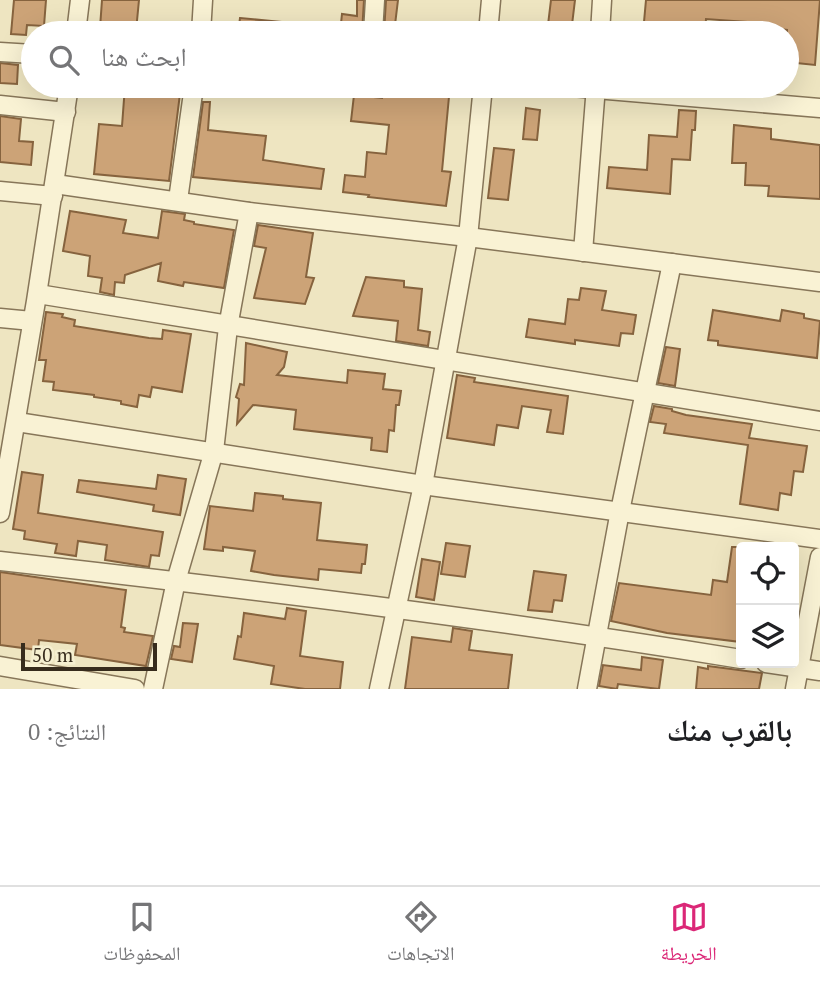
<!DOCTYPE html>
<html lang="ar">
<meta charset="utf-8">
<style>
:root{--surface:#fff;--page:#f2f2f2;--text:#202124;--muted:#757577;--line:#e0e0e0;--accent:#db2777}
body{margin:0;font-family:"PT Serif","Noto Naskh Arabic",serif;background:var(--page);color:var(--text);direction:rtl}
.controls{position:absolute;right:21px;bottom:21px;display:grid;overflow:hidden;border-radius:7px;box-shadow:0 7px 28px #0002}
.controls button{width:63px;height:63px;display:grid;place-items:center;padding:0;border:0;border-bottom:2px solid var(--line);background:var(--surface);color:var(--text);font:35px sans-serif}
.scale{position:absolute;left:21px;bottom:18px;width:136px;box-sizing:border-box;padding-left:7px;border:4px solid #372c1d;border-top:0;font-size:19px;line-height:24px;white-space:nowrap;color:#372c1d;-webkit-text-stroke:5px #f5efd0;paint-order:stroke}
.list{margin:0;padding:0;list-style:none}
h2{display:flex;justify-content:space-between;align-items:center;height:91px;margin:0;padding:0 28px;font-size:30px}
h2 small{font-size:23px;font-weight:400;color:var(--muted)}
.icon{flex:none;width:38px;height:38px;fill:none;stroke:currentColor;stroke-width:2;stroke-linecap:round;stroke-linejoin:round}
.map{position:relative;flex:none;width:820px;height:689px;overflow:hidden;direction:ltr}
.search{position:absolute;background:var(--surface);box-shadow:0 7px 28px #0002;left:21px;right:21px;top:21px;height:77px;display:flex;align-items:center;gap:18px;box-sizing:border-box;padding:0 24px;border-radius:38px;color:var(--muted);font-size:26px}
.sheet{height:196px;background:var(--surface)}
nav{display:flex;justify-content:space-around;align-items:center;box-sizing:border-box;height:98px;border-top:2px solid var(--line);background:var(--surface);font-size:19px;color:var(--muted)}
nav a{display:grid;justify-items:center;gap:4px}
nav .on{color:var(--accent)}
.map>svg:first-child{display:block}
</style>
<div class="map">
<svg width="820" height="689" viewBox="0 0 820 689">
<rect width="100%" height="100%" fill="#eee5c1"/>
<g fill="#cca377" stroke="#86633e" stroke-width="2">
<path d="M14 0H46L44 26 27 25 26 35 11 34Z"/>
<path d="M102 0H139L136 31 100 28Z"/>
<path d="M357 0H364L362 33H340L342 14 357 16Z"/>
<path d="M386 0H398L394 33H384Z"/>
<path d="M551 0H575L571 33H547Z"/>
<path d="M646 0H820L815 65 787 62V30L761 27V23L706 19 705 33H643Z"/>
<path d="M240 18 291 23V33H238Z"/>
<path d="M0 63 18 65 17 84 0 83Z"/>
<path d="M125 86H181L169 181 94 174 99 124 122 126Z"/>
<path d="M383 86H450L442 171 451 172 446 206 368 197 369 195 343 192 345 175 365 177 367 152 386 154 389 125 351 121 354 95 382 98Z"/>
<path d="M203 102H210L208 130 266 136 263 160 324 169 321 189 193 177Z"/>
<path d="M526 108 540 110 537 140 523 139Z"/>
<path d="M679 110 696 111 695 130H692L690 160 672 159 670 194 607 188 609 167 647 170 649 135 677 137Z"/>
<path d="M0 116 21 119 19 141 33 142 31 165 0 162Z"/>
<path d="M734 125 771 129V139L820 145V199L768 196 769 186 745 185 746 163H732Z"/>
<path d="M494 148 514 150 508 200 488 198Z"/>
<path d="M70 211 126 220 123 233 158 238 162 211 185 214 184 220 194 222V224L234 230 224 288 184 282 183 286 158 281 161 263 125 275 124 283 115 282 114 295 100 292 102 278 88 276 90 256 63 251Z"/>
<path d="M258 225 313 233 306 277 314 278 305 304 254 298 266 248 254 246Z"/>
<path d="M366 277 404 281V287L422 289 418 330 430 332 428 346 396 341 398 321 353 316Z"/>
<path d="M581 288 606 291 602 310 636 315 633 334 621 333 619 346 575 340V344L526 337 529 319 565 324 568 299 579 300Z"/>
<path d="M713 310 780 321 782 310 804 314V318L820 321 817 358 718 345V341L708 340Z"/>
<path d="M46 312 63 314 62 317 75 320 74 326 149 338 162 339 163 330 191 334 182 392 152 387 150 397 139 395 137 407 121 404V401L94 397V395L53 390 54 382 43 381 46 360H39Z"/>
<path d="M246 343 287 352 284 367 277 375 347 383 348 370 385 374 383 389 401 391 399 405H396L394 431 389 430 387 452 371 450 372 438 294 429 296 410 253 405 237 424 239 399 236 397 240 384 244 385Z"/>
<path d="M666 347 680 349 675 386 658 383Z"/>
<path d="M457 375 475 378 474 382 568 396 563 434 547 432 551 410 522 406 518 428 497 425 494 445 447 438Z"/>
<path d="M654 406 672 409V411L686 415 752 424 749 438 807 446 803 472 794 471 791 495 780 493 778 510 740 504 748 445 664 433 666 424 650 422Z"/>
<path d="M22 472 43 475 38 513 163 532 159 556 151 555 149 567 105 560 107 545 78 541 76 556 55 553 57 544 24 539 25 531 13 529Z"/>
<path d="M158 475 186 479 180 515 153 511 154 505 77 492 79 480 156 489Z"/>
<path d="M255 493 283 496V499L321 503 317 540 367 545 365 564H362L361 573 319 569 318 580 274 575 251 571 255 551 223 547V551L204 549 210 506 253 511Z"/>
<path d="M446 543 470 546 465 577 441 574Z"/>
<path d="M732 547H741V642L667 633 611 621 619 583 711 595 713 580 727 582Z"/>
<path d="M422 559 440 562 434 600 416 597Z"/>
<path d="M534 571 566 575 562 601 554 600 552 612 528 610Z"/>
<path d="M0 572 126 590 121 627 125 628 124 632 153 636 146 666 75 655 77 644 39 640 38 650 0 645Z"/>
<path d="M287 608 306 611 300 656 343 662 340 689H305L271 684 274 666 234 659 238 636 241 637 244 613 285 619Z"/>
<path d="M183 623 198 624 192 662 171 659 174 646 180 647Z"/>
<path d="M453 628 472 631 469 650 512 655 508 689H405L412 637 451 642Z"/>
<path d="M642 657 663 660 659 689 618 684 617 689 599 686 603 665 641 670Z"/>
<path d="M708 666 762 673 759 689H696L698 667 708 669Z"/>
</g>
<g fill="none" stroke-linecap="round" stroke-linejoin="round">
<g stroke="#877659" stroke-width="21">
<g id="minor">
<path d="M76 33 80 0"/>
<path d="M201 33 203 0"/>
<path d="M373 33 375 0"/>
<path d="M488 33 491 0"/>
<path d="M600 33 602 0"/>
<path d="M0 52 33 54"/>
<path d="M560 86 820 108"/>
<path d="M0 105 66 112"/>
<path d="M55 184 249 212 468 237 820 282"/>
<path d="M0 191 53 196"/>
<path d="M178 200 194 86"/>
<path d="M583 252 596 86"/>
<path d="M38 294 820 421"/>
<path d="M0 318 32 321"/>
<path d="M17 422 423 485 820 539"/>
<path d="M0 513 36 301 69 86"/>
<path d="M0 561C248 589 495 619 741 659"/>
<path d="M766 663 820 671"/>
<path d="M0 666 135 689"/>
<path d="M153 689 176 581 214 451 228 327 249 212"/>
<path d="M379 689 423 485 468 237 483 86"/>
<path d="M587 689 620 511 672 263"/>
<path d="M795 689 820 557"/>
</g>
</g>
<use href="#minor" stroke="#f9f2d4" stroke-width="18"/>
</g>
</svg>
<div class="controls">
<button><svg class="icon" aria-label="locate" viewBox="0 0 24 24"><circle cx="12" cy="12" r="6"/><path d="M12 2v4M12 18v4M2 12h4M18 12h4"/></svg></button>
<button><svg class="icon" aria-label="layers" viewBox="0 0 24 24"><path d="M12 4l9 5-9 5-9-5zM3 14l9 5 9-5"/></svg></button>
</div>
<div class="scale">50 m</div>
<div class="search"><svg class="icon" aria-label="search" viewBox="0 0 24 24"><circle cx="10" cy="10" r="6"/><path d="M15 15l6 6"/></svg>ابحث هنا</div>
</div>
<section class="sheet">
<h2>بالقرب منك<small>النتائج: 0</small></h2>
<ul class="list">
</ul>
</section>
<nav>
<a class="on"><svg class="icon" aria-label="map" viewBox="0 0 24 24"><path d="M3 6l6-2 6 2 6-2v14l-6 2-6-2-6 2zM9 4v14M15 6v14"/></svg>الخريطة</a>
<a><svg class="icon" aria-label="directions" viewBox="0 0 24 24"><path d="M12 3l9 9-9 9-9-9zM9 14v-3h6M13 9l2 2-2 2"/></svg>الاتجاهات</a>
<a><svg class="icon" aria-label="saved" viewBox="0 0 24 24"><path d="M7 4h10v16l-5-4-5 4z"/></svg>المحفوظات</a>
</nav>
